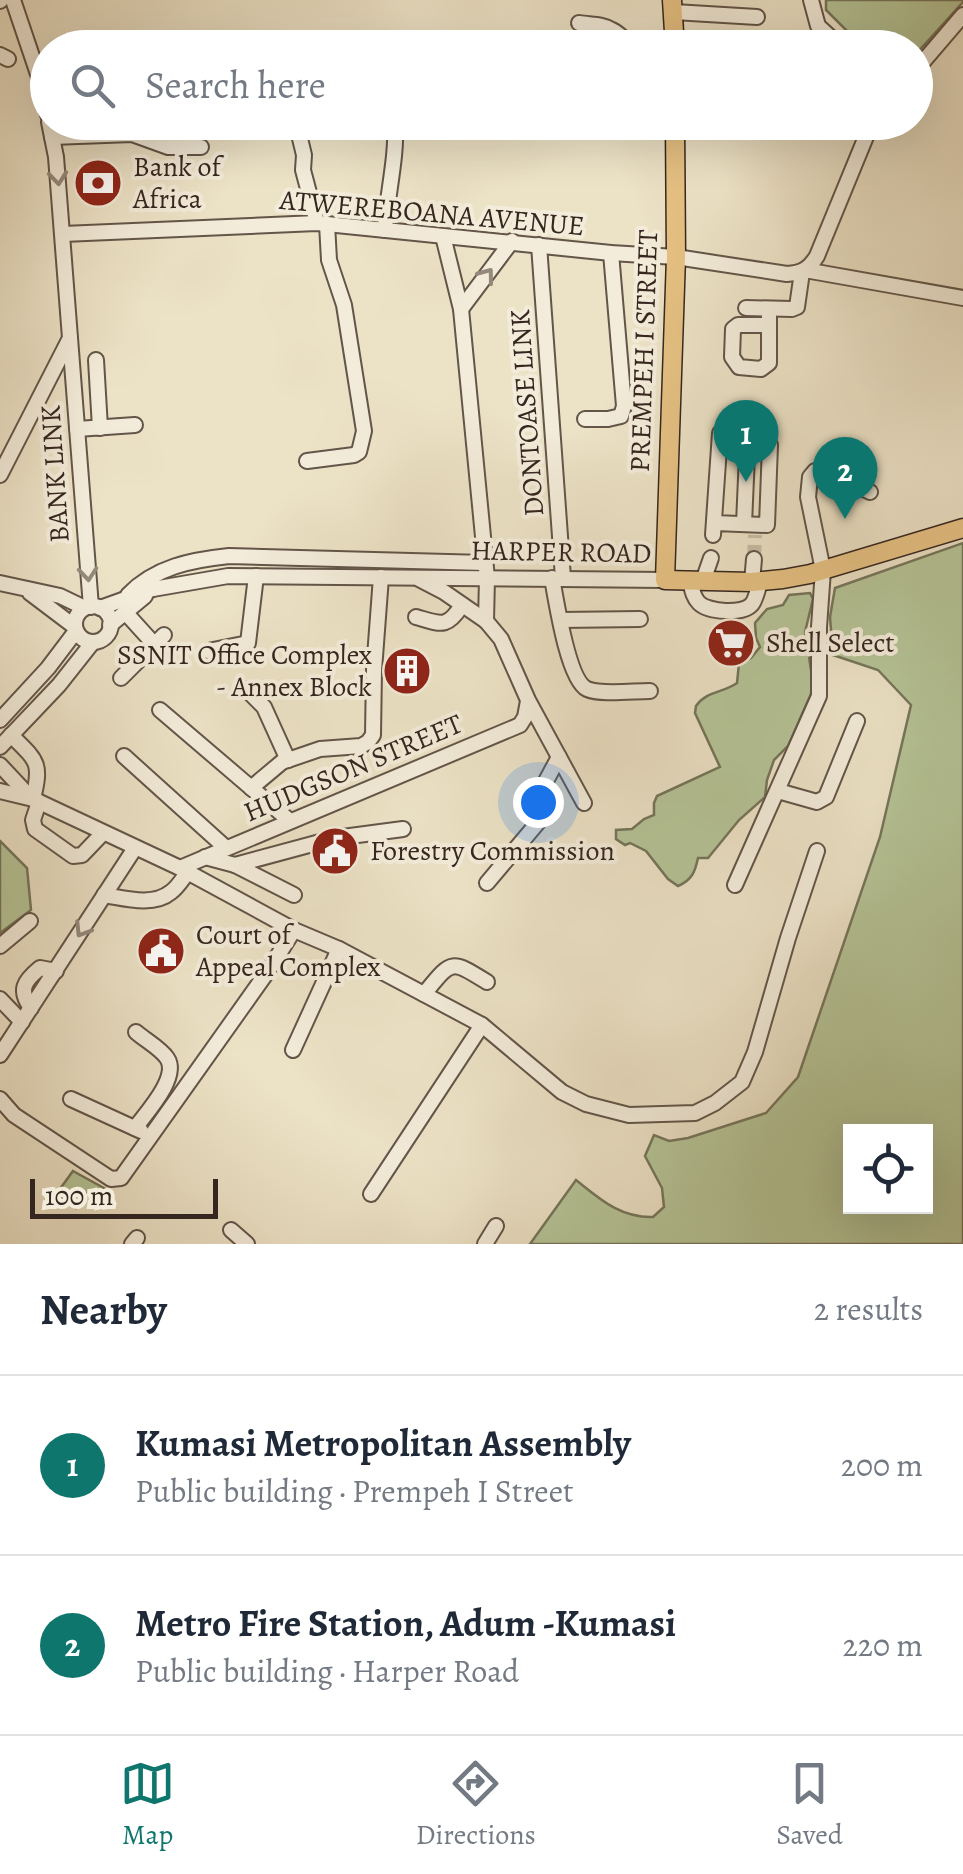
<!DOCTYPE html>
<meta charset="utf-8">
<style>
:root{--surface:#fff;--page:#f2f2f3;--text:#1f2937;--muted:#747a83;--line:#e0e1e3;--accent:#0f766e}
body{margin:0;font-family:Alegreya,serif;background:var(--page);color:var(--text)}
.controls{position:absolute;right:30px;bottom:30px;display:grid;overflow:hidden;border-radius:0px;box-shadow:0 10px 40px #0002}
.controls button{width:90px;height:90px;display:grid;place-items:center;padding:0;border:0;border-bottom:2px solid var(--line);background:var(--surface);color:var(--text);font:50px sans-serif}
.scale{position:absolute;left:30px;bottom:25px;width:188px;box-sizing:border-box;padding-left:10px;border:5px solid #35261f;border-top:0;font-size:28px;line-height:35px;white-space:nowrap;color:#35261f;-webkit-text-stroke:8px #f3ecda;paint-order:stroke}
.you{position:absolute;left:538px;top:802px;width:35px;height:35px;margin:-25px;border:8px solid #fff;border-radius:50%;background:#1a73e8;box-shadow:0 0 0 15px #1a73e833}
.badge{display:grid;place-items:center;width:65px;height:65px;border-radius:50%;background:var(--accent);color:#fff;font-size:32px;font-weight:700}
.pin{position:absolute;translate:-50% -82px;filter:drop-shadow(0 2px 5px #0008)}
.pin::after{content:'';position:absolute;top:52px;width:35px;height:30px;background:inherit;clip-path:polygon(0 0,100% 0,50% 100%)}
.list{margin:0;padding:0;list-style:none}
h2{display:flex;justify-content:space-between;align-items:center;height:130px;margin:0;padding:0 40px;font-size:42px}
h2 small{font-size:32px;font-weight:400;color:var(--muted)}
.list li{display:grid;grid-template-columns:65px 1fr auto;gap:30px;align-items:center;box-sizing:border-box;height:180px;padding:0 40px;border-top:2px solid var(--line)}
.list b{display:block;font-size:38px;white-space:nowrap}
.list p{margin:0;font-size:32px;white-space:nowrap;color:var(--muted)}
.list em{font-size:32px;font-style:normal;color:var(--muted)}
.icon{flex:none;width:55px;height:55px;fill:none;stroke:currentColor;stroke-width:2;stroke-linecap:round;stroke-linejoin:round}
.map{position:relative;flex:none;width:963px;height:1244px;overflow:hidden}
.search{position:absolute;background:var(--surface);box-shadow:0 10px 40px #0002;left:30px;right:30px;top:30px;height:110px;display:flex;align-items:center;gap:25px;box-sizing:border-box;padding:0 35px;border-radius:55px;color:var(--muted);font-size:38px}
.sheet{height:490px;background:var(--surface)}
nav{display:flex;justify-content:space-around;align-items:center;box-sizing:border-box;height:140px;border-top:2px solid var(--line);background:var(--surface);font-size:28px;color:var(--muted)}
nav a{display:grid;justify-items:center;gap:5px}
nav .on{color:var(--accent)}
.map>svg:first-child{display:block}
</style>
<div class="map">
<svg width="963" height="1244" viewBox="0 0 963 1244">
<rect width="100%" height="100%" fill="#ece2c6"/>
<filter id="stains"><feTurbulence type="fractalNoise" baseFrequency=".002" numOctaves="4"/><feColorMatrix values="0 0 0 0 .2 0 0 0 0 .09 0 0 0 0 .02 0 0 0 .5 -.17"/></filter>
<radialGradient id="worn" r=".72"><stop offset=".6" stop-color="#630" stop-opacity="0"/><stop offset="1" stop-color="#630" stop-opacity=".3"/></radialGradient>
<g fill="#b5c497" stroke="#75755b" stroke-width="2.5" fill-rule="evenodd">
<path d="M826 0H963V2L916 54V48L863 47 826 10Z"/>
<path d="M963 543V1244H530L576 1180C600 1199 620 1218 653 1217L664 1207 662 1188 645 1156 654 1135 669 1141 688 1138 766 1113 798 1077 880 837 911 705 878 670 833 655 830 617 835 588ZM850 1132H926V1206H850Z"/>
<path d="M810 593 813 599 805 632 812 676 811 694 788 746 774 760 767 780 765 797 739 820 708 858H698C695 872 692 880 678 886L668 879 646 851 630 843 625 845 616 839V830L632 829 644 819 654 815V803L657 796 720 767 695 713 696 706C706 691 723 693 737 683L739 663 751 658 760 647 756 638 755 623 767 609 783 605 789 595Z"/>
<path d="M0 841 27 868 31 910 0 933Z"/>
<path d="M73 1171 111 1192 106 1202 87 1193 76 1208 57 1193Z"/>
</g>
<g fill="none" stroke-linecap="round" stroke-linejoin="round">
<path stroke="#c7bca5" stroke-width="14" stroke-dasharray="14 7" stroke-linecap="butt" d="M754 559 755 535"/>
<g stroke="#635549" stroke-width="18">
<g id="minor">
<path d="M13 0 39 77 48 115"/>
<path d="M811 0 818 26 842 48"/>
<path d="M0 1 1 0"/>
<path d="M674 12 757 17"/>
<path d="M579 23C590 25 603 24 612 30 623 35 626 45 640 48"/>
<path d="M650 48 675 45"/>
<path d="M0 55 8 59"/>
<path d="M916 70 963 15"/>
<path d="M296 122 304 155 303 170 317 223"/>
<path d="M52 137 132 134 168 147H201"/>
<path d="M385 230C387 194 397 159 395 122"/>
<path d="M63 234 317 223 611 253 676 257 787 274C802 273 809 269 817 256L872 122"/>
<path d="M443 236 461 309 487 578 486 621 501 639 528 700 584 803"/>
<path d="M539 245 563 578"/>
<path d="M805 270 963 298"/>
<path d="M746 308 792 309 797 307 802 272"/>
<path d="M461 309 512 241"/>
<path d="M769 325H738L733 329 732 357 739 367 761 369 769 363V309"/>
<path d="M70 338 91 607"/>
<path d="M96 360 100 428"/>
<path d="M585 419H608L621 416 624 406 611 253"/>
<path d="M77 429 135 425"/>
<path d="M720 445 747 455 744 524"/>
<path d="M307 461 354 455 359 452 364 431 344 305 329 260 327 224"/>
<path d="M0 475 70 338 56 157 49 122"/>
<path d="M713 535 720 433 770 445 767 525 715 523"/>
<path d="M552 578C556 600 568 680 587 689 600 695 633 691 650 691"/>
<path d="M419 579 444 592 486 621"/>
<path d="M690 581C692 589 693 597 699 603 708 612 743 615 752 604 756 599 758 588 760 582"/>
<path d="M703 581 711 558"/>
<path d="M752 582 754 559"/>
<path d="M0 583 60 596 85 608"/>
<path d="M30 593 75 627"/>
<path d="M128 595C155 567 191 560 229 556L485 563"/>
<circle cx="93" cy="624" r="18"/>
<path d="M100 608 153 589 228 576 665 580"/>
<path d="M125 612 154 644"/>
<path d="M416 617C441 624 447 629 462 605"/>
<path d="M561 620 640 619"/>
<path d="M110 625 145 596"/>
<path d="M208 651 248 643 256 576"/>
<path d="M121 678 164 635"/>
<path d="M246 689 264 707 288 760"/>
<path d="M160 710 290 821"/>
<path d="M0 720 48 668 76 631"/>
<path d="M11 735C37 761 42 762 33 799"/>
<path d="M0 747 59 685 93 642"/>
<path d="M124 756 226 848"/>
<path d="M0 765 30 797"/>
<path d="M251 788 282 762 320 749 361 746 368 742 373 735 374 670 381 577"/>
<path d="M0 791 33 799 180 868 294 930 339 949 482 1025 562 1092 586 1104 629 1115 695 1113 715 1103 742 1082 755 1052 788 938 817 851"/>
<path d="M778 791 817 802 826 797 857 721"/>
<path d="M39 802 33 820 35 829 73 856 82 855 103 833"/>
<path d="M205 857 235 865 335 838 403 829"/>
<path d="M235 865 294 895"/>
<path d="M180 868 520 725 525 717 528 701"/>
<path d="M487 883 540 820 546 781 559 757"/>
<path d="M735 885 819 696V627L823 570 808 497 810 477 815 471 825 469 870 492"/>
<path d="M104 895C124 898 153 907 171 892 178 887 183 878 188 872"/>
<path d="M0 946 30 921"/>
<path d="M424 994C452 960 450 959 487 982"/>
<path d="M0 999 22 1022"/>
<path d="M31 1008C18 990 24 981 40 968L56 971"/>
<path d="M293 1050 339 949"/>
<path d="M0 1055 135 848"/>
<path d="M0 1099 14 1115 111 1179 121 1178 268 971 294 930"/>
<path d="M71 1099 141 1131"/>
<path d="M135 1128C146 1113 180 1077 167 1058 160 1048 145 1040 136 1032"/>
<path d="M371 1194 482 1025"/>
<path d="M231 1230 247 1244"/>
<path d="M132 1244 137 1238"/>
<path d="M485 1244 496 1226"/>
</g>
</g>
<g stroke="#35261f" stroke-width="21">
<g id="major">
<path d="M672 0 675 48"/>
<path d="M675 122 676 257 665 580 752 582 783 579 810 574 963 528"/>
</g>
</g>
<use href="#minor" stroke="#f3ecda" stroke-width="14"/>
<use href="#major" stroke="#e6c183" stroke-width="18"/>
</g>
<defs><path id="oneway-chevron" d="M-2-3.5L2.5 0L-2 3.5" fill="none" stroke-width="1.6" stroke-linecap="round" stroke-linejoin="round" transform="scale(2.5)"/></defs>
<g stroke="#94897c">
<use href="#oneway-chevron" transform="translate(58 178) rotate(84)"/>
<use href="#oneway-chevron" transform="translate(487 275) rotate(-53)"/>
<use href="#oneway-chevron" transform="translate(88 574) rotate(85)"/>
<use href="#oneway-chevron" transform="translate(82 930) rotate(122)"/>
</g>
<defs>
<g id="bank-disc" transform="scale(2.5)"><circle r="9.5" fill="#8f2418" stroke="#f3ecda"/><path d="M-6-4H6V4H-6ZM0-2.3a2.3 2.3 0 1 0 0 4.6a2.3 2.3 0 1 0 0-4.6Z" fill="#fff"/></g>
<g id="supermarket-disc" transform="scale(2.5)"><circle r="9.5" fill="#8f2418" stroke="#f3ecda"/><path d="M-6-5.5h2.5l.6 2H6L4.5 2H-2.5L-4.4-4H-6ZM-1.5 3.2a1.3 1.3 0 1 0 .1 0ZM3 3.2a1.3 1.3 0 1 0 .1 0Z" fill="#fff"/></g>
<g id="building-disc" transform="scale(2.5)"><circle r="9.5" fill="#8f2418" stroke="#f3ecda"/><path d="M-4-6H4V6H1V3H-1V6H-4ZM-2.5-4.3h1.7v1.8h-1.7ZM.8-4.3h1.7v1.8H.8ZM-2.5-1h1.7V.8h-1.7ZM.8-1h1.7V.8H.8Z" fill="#fff"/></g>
<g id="civic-disc" transform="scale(2.5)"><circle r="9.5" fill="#8f2418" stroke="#f3ecda"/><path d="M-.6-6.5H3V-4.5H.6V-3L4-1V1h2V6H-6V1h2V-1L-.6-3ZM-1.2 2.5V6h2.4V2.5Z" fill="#fff"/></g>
</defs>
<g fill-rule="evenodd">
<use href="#bank-disc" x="98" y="183"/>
<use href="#supermarket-disc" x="731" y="643"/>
<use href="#building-disc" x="407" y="671"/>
<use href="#civic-disc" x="335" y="851"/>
<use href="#civic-disc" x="161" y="951"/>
</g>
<g text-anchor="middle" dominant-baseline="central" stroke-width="8" stroke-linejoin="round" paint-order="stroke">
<g font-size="28" fill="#35261f" stroke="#f3ecda" text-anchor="start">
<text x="133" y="167">Bank of<tspan x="133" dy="32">Africa</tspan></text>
<text x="766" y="643">Shell Select</text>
<text x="372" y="655" text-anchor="end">SSNIT Office Complex<tspan x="372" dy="32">- Annex Block</tspan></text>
<text x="370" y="851">Forestry Commission</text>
<text x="196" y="935">Court of<tspan x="196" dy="32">Appeal Complex</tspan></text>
</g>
<g font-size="28" fill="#35261f" stroke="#f3ecda">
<text transform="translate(432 213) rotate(5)">ATWEREBOANA AVENUE</text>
<text transform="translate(644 351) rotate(-88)">PREMPEH I STREET</text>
<text transform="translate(527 413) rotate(-94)">DONTOASE LINK</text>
<text transform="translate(55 474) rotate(-94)">BANK LINK</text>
<text transform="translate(561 552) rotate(1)">HARPER ROAD</text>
<text transform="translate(353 768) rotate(-23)">HUDGSON STREET</text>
</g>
</g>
<rect width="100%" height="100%" filter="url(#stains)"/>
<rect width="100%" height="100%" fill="url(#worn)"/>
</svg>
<div class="controls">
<button><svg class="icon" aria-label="locate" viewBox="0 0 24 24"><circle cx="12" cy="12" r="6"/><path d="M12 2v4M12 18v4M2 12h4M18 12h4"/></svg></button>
</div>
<div class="scale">100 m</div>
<div class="you"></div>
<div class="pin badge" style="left:746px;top:482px">1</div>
<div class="pin badge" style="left:845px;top:519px">2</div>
<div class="search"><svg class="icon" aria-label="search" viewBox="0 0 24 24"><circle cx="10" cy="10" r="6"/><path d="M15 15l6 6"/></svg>Search here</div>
</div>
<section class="sheet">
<h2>Nearby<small>2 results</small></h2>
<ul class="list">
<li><span class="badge">1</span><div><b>Kumasi Metropolitan Assembly</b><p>Public building · Prempeh I Street</p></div><em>200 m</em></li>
<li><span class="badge">2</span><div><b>Metro Fire Station, Adum -Kumasi</b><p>Public building · Harper Road</p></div><em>220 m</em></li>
</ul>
</section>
<nav>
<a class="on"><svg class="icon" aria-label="map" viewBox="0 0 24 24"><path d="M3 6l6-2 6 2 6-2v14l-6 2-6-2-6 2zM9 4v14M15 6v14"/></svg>Map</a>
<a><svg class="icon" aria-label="directions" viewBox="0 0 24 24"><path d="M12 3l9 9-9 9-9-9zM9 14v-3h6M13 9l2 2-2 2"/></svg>Directions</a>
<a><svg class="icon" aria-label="saved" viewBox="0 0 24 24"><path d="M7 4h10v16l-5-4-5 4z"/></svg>Saved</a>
</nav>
